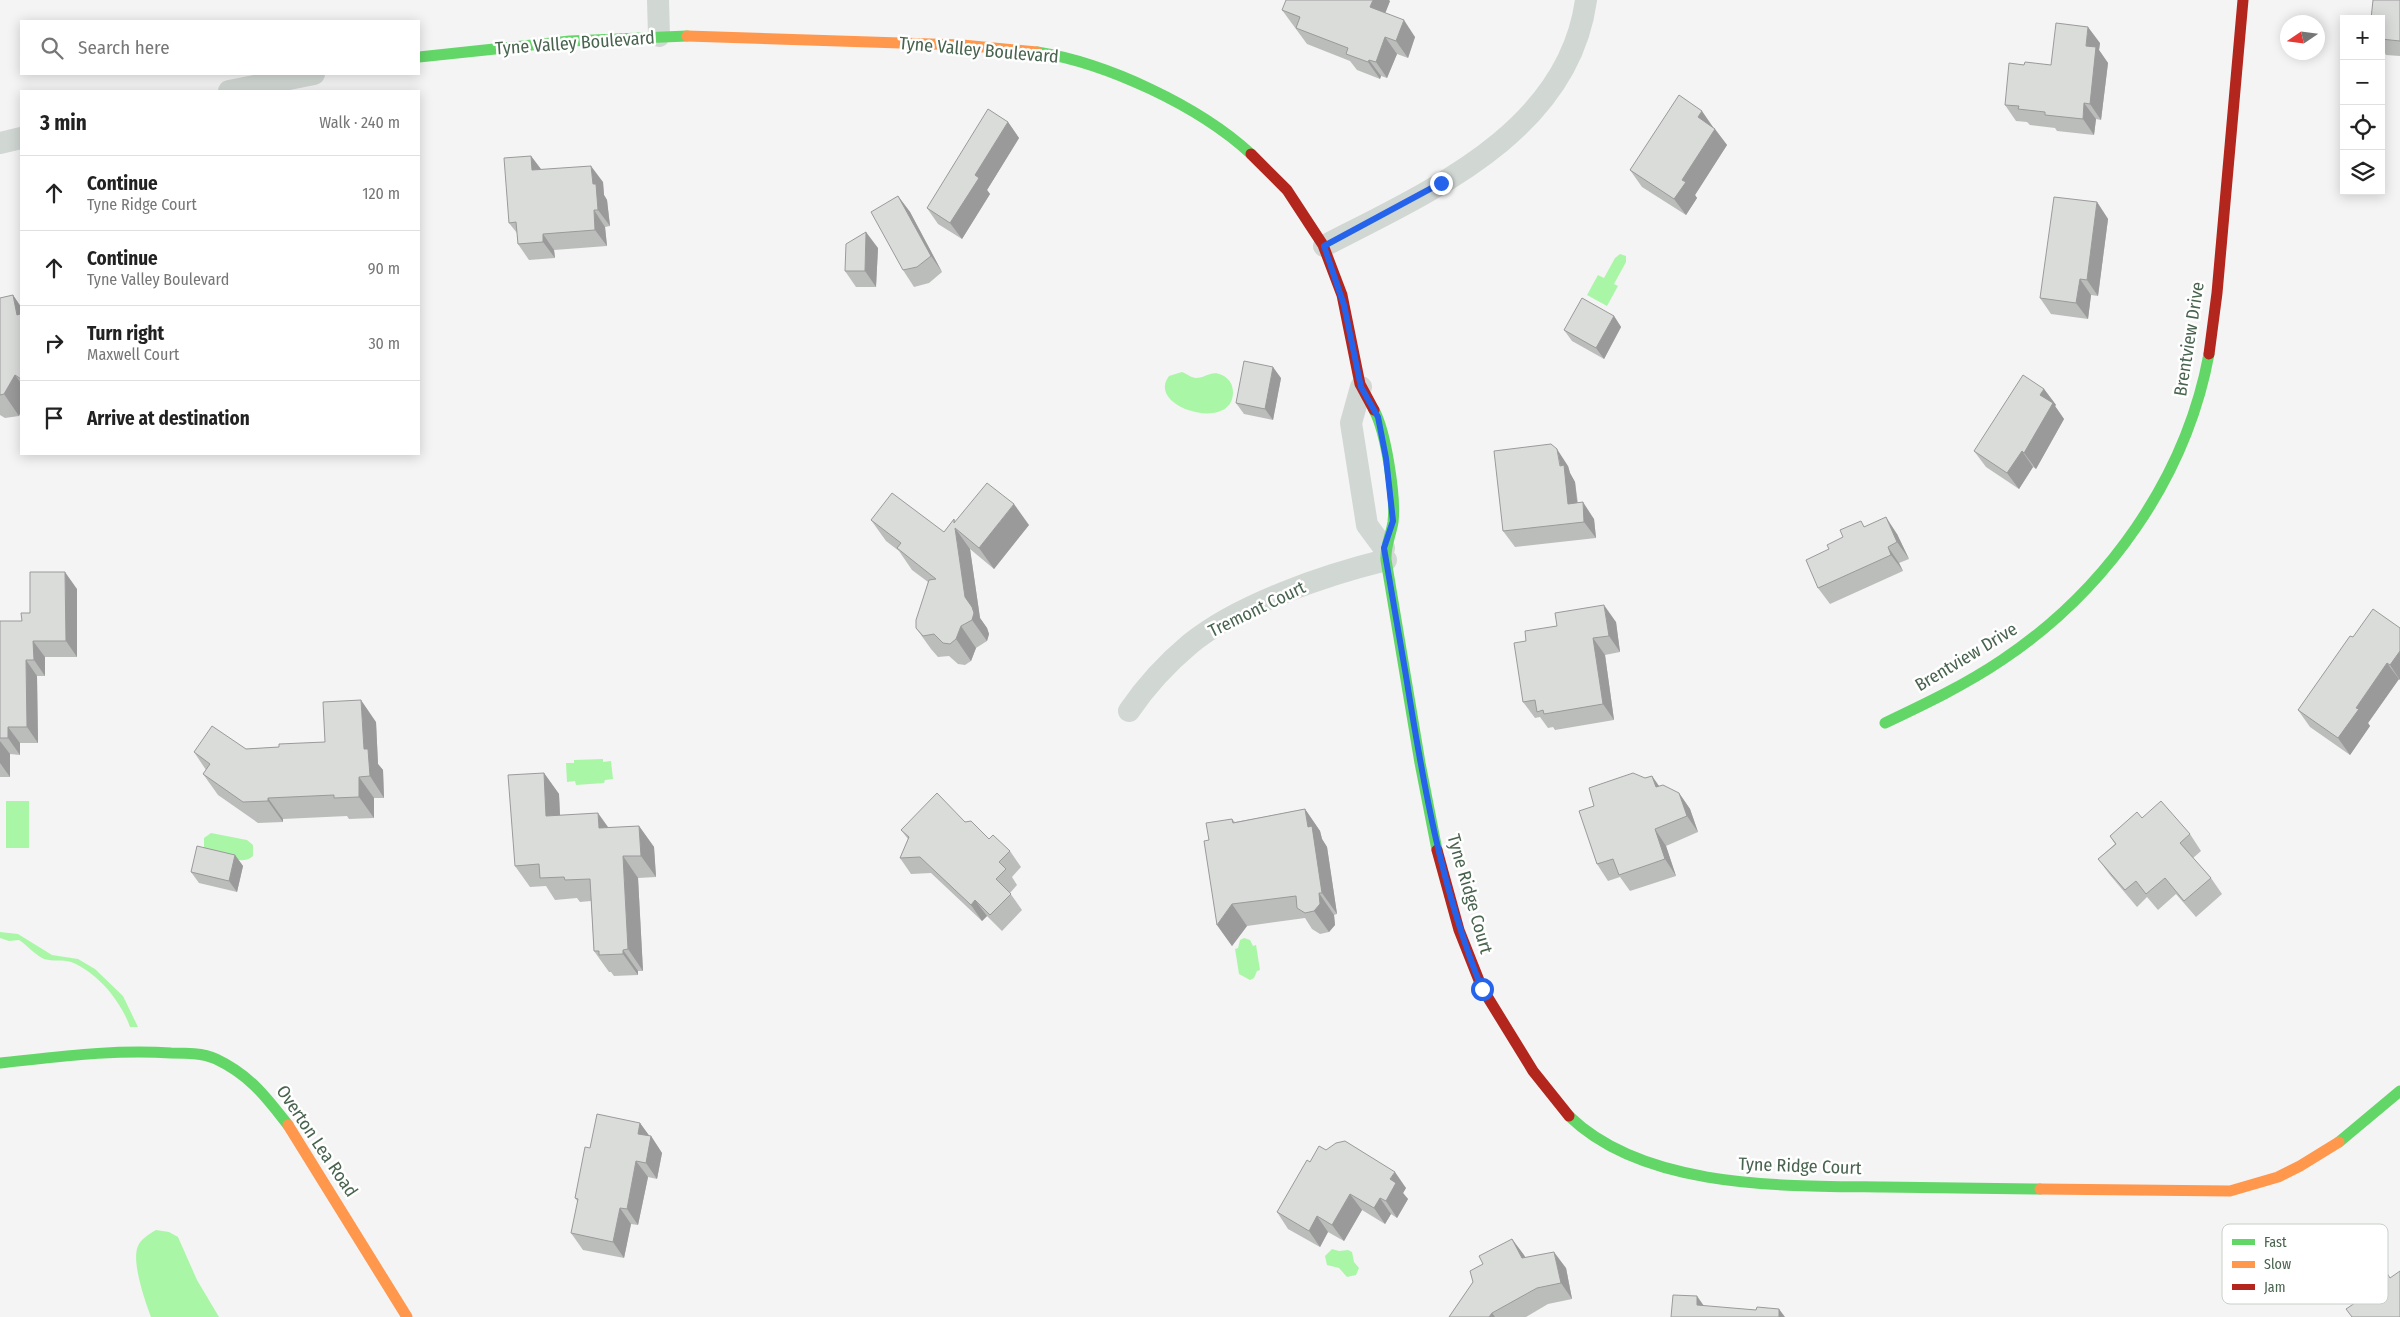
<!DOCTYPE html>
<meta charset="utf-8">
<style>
:root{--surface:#fff;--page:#f6f6f6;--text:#222;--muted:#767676;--line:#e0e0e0}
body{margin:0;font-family:"Fira Sans Condensed",sans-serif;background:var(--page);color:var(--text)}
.controls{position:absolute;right:15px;top:15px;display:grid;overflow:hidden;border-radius:0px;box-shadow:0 2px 12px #0003}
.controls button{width:45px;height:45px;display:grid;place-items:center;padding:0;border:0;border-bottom:1px solid var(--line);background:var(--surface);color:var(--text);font:25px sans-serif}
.compass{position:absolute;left:2280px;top:15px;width:45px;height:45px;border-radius:50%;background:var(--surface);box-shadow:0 2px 12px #0003;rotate:257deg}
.stop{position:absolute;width:15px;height:15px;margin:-11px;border:4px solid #2563eb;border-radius:50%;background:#fff}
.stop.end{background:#2563eb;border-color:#fff;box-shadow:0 1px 5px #0008}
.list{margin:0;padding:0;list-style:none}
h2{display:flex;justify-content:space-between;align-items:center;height:65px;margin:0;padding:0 20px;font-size:21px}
h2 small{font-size:16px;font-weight:400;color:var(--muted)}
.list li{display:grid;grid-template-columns:32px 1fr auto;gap:15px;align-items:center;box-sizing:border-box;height:75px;padding:0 20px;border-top:1px solid var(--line)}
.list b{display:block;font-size:19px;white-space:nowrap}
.list p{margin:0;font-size:16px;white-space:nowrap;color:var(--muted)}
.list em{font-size:16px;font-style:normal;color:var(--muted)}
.icon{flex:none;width:28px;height:28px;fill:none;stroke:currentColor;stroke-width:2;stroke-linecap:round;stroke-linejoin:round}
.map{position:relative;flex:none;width:2400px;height:1317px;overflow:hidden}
.search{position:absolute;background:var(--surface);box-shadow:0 2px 12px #0003;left:20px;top:20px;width:400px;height:55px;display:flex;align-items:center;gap:12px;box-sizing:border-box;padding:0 18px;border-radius:0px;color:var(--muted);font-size:19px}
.panel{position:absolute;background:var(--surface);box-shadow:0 2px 12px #0003;left:20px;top:90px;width:400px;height:365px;border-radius:0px}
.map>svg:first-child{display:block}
</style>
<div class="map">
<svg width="2400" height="1317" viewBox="0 0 2400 1317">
<rect width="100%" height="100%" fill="#f4f4f4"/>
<g fill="#aaf6a7">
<path d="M1620 254 1626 256V262L1614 284 1618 286 1607 306 1587 295 1598 275 1604 278 1615 258Z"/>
<path d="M1182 372C1187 374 1192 378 1196 378 1206 378 1211 370 1222 375 1230 379 1233 385 1233 393 1232 433 1145 407 1169 376Z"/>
<path d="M603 759V762L611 761 613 779 605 780 604 783 576 785 575 781 567 782 566 763H574V760Z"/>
<rect x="6" y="801" width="23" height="47"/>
<path d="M211 833 247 840 253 845V856C242 867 217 853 204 849V838Z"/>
<path d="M0 932 18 934 52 955 78 959 95 969 123 996 138 1027H130C121 1001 97 972 71 962 62 959 53 962 44 959 35 955 27 945 19 940L9 941 0 938Z"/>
<path d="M1244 938 1250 940 1253 946 1256 945 1260 970 1257 971 1254 978 1250 980 1239 974 1235 949 1238 948 1240 940Z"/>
<path d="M156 1230 169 1232 178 1237 197 1280 219 1317H151C145 1301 131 1261 138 1246 141 1239 149 1234 156 1230Z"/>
<path d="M1332 1249 1339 1251 1348 1250 1352 1252 1354 1262 1359 1268 1356 1275 1347 1277 1339 1268 1327 1265 1325 1256Z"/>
</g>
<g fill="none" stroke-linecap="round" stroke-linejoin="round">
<g stroke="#d1d7d3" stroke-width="22">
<path d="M658 0 659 36"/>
<path d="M229 91 314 74"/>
<path d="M0 143 21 138"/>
<path d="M1324 246C1428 192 1568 133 1586 0"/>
<path d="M1361 387 1351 423 1367 525 1384 548"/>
<path d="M1129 711C1146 686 1166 664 1190 644 1239 604 1325 575 1386 560"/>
</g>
<g stroke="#63d668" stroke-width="11">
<path d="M1037 52C1107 63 1199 106 1251 154"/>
<path d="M419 57 570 41 687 36"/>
<path d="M1374 410C1386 432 1396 497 1393 522 1391 535 1385 546 1386 560L1420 763 1437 850"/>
<path d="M1885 723C1925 704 1965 685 2002 660 2107 590 2186 478 2209 354"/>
<path d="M0 1063C57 1057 114 1049 171 1053 186 1053 203 1053 216 1059 250 1075 266 1097 288 1125"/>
<path d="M1569 1116C1644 1189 1783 1186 1880 1187 1933 1188 1986 1188 2040 1189"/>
<path d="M2339 1142 2400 1091"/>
</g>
<g stroke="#ff974d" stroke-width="11">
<path d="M687 36 962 45 1037 52"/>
<path d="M288 1125 407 1317"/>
<path d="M2040 1189 2230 1191 2278 1177 2300 1166 2339 1142"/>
</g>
<g stroke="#b3261e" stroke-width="11">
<path d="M1251 154 1287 190 1323 245 1342 295 1360 384 1374 410"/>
<path d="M2209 354 2217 293 2243 0"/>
<path d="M1437 850 1459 930 1482 988 1533 1071 1569 1116"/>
</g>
</g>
<g fill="#bbbdbb">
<path d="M2400 0V56L2386 55 2381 47V19Z"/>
<path d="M1390 1 1385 13 1415 37 1408 58 1397 54 1387 78 1381 76 1380 79 1357 70 1350 61 1307 44 1282 10Z"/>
<path d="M2100 43 2099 50 2108 63 2101 120 2096 119 2094 135 2057 131 2055 128 2030 125 2027 122 2016 121 2005 105 2051 65Z"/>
<path d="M1008 122 1019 138 987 190 990 194 962 239 938 224 927 208Z"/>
<path d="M1713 127 1727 145 1695 195 1697 198 1686 215 1642 187 1630 170Z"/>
<path d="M531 156 541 169 603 182 604 195 607 200 610 226 605 227 607 246 554 250 555 258 529 260 518 244 517 233 509 223Z"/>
<path d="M898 196 910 212 942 272 929 283 914 287 903 270Z"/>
<path d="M2097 202 2108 219 2098 296 2091 295 2088 319 2051 314 2040 298Z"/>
<path d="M878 248 876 287H856L845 271Z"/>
<path d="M13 295 21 307V411L19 416 5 418 0 415V298Z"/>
<path d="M1614 316 1621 327 1604 359 1572 341 1564 330Z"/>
<path d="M1281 378 1273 420 1244 414 1236 403Z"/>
<path d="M2044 389 2056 405 2055 406 2064 419 2036 469 2033 467 2019 489 1986 467 1974 451Z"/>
<path d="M1568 466 1570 473 1575 482 1578 503 1594 519 1596 538 1515 547 1503 531Z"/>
<path d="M954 519 956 522 1029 525 994 569 970 549 980 618 987 628 989 634 987 641 976 648 971 661 965 665 958 664 949 656 938 657 931 649 916 628 928 582 912 570 899 551 886 541 871 520 944 532Z"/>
<path d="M1865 527 1897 534 1909 559 1899 563 1903 571 1830 604 1818 588Z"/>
<path d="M77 589V657H45V676H37L38 743H20V755L10 754V777H0V621H22L30 613Z"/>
<path d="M1616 622 1620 652 1605 655 1614 720 1555 730 1553 727 1548 728 1540 717 1535 718 1523 702 1526 641Z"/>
<path d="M2400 628V680L2399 679 2368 723 2370 726 2350 755 2310 727 2298 710 2353 637Z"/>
<path d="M376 722 378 764 383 770 384 798H374V818L349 819 347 816 283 819V822L258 823 218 795 203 774 206 770 194 752 279 747 325 742Z"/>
<path d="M544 773 559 794 560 815 608 828 639 826 654 847 656 877 638 878 643 971H638V975L614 976 611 972H609L594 951 591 901 580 902 577 898 555 900 546 886 530 887 515 866Z"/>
<path d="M1652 776 1659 786 1679 793 1690 809 1698 832 1666 846 1676 876 1630 891 1620 877 1608 881 1597 864 1594 806 1645 778Z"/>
<path d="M1305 809 1320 831 1322 839 1327 847 1337 914 1334 915 1335 925 1329 932 1320 934 1312 929 1305 918 1247 926 1232 946 1217 925 1209 840 1232 819 1235 822Z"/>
<path d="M2142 818 2190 834 2201 851 2193 858 2211 878 2222 894 2196 917 2176 894 2158 910 2147 897 2137 907 2110 875 2098 859 2115 844 2110 836Z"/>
<path d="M965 822 989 839 1010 851 1021 867 1012 877 1017 885 1010 893 1022 910 1002 931 987 916 982 921 931 873 911 874 900 858 908 839 901 830Z"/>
<path d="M235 855 243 866 237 892 199 883 191 872Z"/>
<path d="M640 1123 649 1136H651L662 1153 657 1179 648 1177 638 1225 631 1224 624 1258 583 1250 571 1233 578 1202 575 1198 590 1148Z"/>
<path d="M1326 1150 1406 1188 1403 1193 1408 1199 1397 1218 1391 1214 1385 1224 1362 1210 1344 1241 1328 1232 1320 1247 1288 1229 1277 1212 1310 1162Z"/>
<path d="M1512 1239 1525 1257 1566 1268 1572 1299 1548 1304 1526 1317H1449L1473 1282 1483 1264Z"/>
</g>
<g fill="#999a99">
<path d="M1373 0H1389L1390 1 1381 24 1370 7Z"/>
<path d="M1404 20 1415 37 1408 58 1396 41Z"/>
<path d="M2088 27 2100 43 2099 50 2108 63 2101 120 2090 104 2086 46Z"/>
<path d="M1385 37 1397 54 1387 78 1376 62Z"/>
<path d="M1369 60 1381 76 1380 79 1368 62Z"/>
<path d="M2084 103 2096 119 2094 135 2083 119Z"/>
<path d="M1702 111 1713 127 1709 134 1698 117Z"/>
<path d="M1008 122 1019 138 987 190 990 194 962 239 950 223 975 175Z"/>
<path d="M1715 129 1727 145 1695 195 1697 198 1686 215 1674 199 1682 180Z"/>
<path d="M531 156 543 172 532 170Z"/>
<path d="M591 166 603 182 604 195 607 200 610 226 598 210 593 184Z"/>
<path d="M898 196 910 212 942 272 931 256Z"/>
<path d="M2097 202 2108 219 2098 296 2087 280Z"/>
<path d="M594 210 605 227 607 246 595 230Z"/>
<path d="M866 232 878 248 876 287 865 271Z"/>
<path d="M543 234 554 250 555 258 543 242Z"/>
<path d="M2080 279 2091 295 2088 319 2076 303Z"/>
<path d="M13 295 21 307V321L17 315Z"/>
<path d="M1614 316 1621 327 1604 359 1596 348Z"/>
<path d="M1273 367 1281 378 1273 420 1265 409Z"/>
<path d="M15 375 21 383V411L19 416 4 394Z"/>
<path d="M2044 389 2056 405 2055 406 2064 419 2036 469 2024 453 2040 395Z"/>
<path d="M1557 449 1568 466 1570 473 1575 482 1579 520 1568 504Z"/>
<path d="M2022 451 2033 467 2019 489 2007 473Z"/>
<path d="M1583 502 1594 519 1596 538 1584 522Z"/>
<path d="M1014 504 1029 525 994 569 979 548Z"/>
<path d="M1886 517 1897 534 1909 559 1897 542Z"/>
<path d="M955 528 970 549 980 618 987 628 989 634 987 641 972 620 965 597Z"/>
<path d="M1888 547 1899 563 1903 571 1891 555Z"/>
<path d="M65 572 77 589V657L66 641Z"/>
<path d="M1604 605 1616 622 1620 652 1609 636Z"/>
<path d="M961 626 976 648 971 661 956 639Z"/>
<path d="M1593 638 1605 655 1614 720 1603 704Z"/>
<path d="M33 641 45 657V676L34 660Z"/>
<path d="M2400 651V680L2390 665Z"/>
<path d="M26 660 37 676 38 743 27 727Z"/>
<path d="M2387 663 2399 679 2368 723 2370 726 2350 755 2338 738 2356 708Z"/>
<path d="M361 700 376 722 378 764 383 770 384 798 370 776 364 749Z"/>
<path d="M8 727 20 743V755L8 738Z"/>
<path d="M0 741 10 754V777L0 763Z"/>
<path d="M544 773 559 794 561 837 546 816Z"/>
<path d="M1652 776 1663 792 1656 787Z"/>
<path d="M359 777 374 798V818L359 797Z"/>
<path d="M1679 793 1690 809 1698 832 1687 816Z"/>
<path d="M268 798 283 819V822L268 801Z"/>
<path d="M1305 809 1320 831 1322 839 1327 847 1337 914 1322 893 1308 827Z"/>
<path d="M598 813 613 834 599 828Z"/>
<path d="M639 826 654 847 656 877 641 856Z"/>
<path d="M1655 829 1666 846 1676 876 1665 859Z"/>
<path d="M235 855 243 866 237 892 229 881Z"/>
<path d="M623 856 638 878 643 971 628 949Z"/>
<path d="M1319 893 1334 915 1335 925 1329 932 1314 911Z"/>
<path d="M975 900 987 916 982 921 971 905Z"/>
<path d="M1232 904 1247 926 1232 946 1217 925Z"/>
<path d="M623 950 638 971V975L623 954Z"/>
<path d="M640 1123 651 1138V1136L662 1153 657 1179 646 1163 638 1134Z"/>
<path d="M636 1161 648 1177 638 1225 627 1209Z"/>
<path d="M1395 1172 1406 1188 1403 1193 1408 1199 1397 1218 1386 1201 1390 1179Z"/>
<path d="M1350 1194 1362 1210 1344 1241 1332 1225Z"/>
<path d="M1380 1198 1391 1214 1385 1224 1374 1208Z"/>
<path d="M620 1208 631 1224 624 1258 613 1242Z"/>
<path d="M1317 1216 1328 1232 1320 1247 1309 1231Z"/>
<path d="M1512 1239 1524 1255 1534 1274 1522 1258Z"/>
<path d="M1554 1252 1566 1268 1572 1299 1561 1283Z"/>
<path d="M1697 1296 1709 1313 1697 1305Z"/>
<path d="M1779 1309 1785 1317H1779Z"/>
<path d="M1492 1313 1495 1317H1489Z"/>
</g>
<g fill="#dadcda" stroke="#999a99">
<path d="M1286 0H1373L1370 7 1404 20 1396 41 1385 37 1376 62 1369 60 1368 62 1346 54 1348 48 1296 28 1300 17 1282 10Z"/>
<path d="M2373 0H2400V41L2381 39V19H2371Z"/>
<path d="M2056 23 2088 27 2086 46 2096 47 2090 104 2084 103 2083 119 2045 115V112L2018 109 2019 106 2005 105 2009 63 2024 65 2025 62 2051 65Z"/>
<path d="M1679 95 1702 111 1698 117 1715 129 1682 180 1686 182 1674 199 1630 170Z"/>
<path d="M988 109 1008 122 975 175 979 178 950 223 927 208Z"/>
<path d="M531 156 532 170 591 166 593 184H596L598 210H594L595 230 543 234V242L518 244 516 222 509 223 504 158Z"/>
<path d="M898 196 931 256 917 267 903 270 871 212Z"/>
<path d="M2054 197 2097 202 2087 280 2080 279 2076 303 2040 298Z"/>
<path d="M866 232 865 271H845L846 244Z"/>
<path d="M13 295 17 315 20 314 21 315V379L15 375 4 394 0 395V298Z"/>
<path d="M1582 298 1614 316 1596 348 1564 330Z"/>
<path d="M1244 361 1273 367 1265 409 1236 403Z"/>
<path d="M2023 375 2044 389 2040 395 2053 403 2024 453 2022 451 2007 473 1974 451Z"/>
<path d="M1551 444 1557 449 1560 466 1564 465 1568 504 1583 502 1584 522 1503 531 1494 451Z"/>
<path d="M987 483 1014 504 979 548 955 528 965 597 972 607 974 613 972 620 961 626 956 639 950 644 943 643 934 634 923 636 916 628V620L929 580 936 579 897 548 901 543 871 520 892 493 944 532 954 519V523Z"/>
<path d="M1886 517 1897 542 1888 547 1891 555 1818 588 1806 560 1829 549 1827 545 1843 537 1840 530 1861 521 1864 527Z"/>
<path d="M30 572H65L66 641H33L34 660H26L27 727H8V738H0V621H22L21 613H30Z"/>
<path d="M1604 605 1609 636 1593 638 1603 704 1544 714 1543 710 1537 712 1535 700 1523 702 1514 643 1526 641 1525 631 1557 626 1555 613Z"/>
<path d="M2373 609 2400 628V651L2390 665 2387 663 2356 708 2359 709 2338 738 2298 710 2350 636 2353 637Z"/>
<path d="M361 700 364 749H368L370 776 359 777V797L334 798V795L268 798V801L243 802 203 774 210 764 194 752 212 726 246 749 279 747V744L325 742 323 702Z"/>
<path d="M544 773 546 816 598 813 599 828 639 826 641 856H623L628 949 623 950V954L599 955V951H594L590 879 565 880 564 877 540 878 539 864 515 866 508 775Z"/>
<path d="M1633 773 1645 778 1652 776 1656 787 1663 785 1679 793 1687 816 1655 829 1665 859 1619 875 1613 859 1597 864 1579 811 1594 806 1589 788Z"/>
<path d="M937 793 965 822 971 821 989 839 993 835 1010 851 999 862 1006 869 996 879 1011 894 990 915 975 900 971 905 920 857 900 858 909 837 901 830Z"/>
<path d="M2161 801 2190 834 2180 843 2211 878 2184 901 2165 878 2146 894 2136 881 2125 890 2098 859 2116 844 2110 836 2137 812 2142 818Z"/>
<path d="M1305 809 1308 827 1312 826 1322 893H1319L1320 904 1314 911 1305 913 1297 908 1296 896 1232 904 1217 925 1204 841 1209 840 1206 823 1232 819 1233 823Z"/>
<path d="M197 846 235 855 229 881 191 872Z"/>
<path d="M597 1114 640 1123 638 1134 651 1136 646 1163 636 1161 627 1209 620 1208 613 1242 571 1233 578 1199 575 1198 585 1147 590 1148Z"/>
<path d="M1345 1141 1395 1172 1390 1179 1396 1183 1386 1201 1380 1198 1374 1208 1350 1194 1332 1225 1317 1216 1309 1231 1277 1212 1307 1160 1310 1162 1319 1146 1326 1150 1336 1143Z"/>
<path d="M1512 1239 1522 1258 1554 1252 1561 1283 1537 1288 1492 1313 1489 1317H1449L1473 1282 1470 1271 1483 1264 1479 1256Z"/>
<path d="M2379 1260 2390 1278 2400 1271V1317H2352L2346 1309 2355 1303 2347 1291 2367 1277 2362 1271Z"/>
<path d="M1673 1295 1697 1296V1305L1756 1310 1757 1307 1779 1309V1317H1671Z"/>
</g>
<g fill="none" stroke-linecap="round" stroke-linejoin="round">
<path stroke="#2563eb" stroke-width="6" d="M1441 183 1324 246 1344 305 1361 387 1378 417 1386 458 1393 521 1384 548C1391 591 1399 633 1406 676 1423 783 1441 888 1482 989"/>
</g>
<g text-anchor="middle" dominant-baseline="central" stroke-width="5" stroke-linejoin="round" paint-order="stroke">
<g font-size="18" fill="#48634e" stroke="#fff">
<text transform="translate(575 43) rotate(-4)">Tyne Valley Boulevard</text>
<text transform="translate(979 50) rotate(5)">Tyne Valley Boulevard</text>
<text transform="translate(2189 339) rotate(-81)">Brentview Drive</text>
<text transform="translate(1257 609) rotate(-26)">Tremont Court</text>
<text transform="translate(1966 657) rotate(-31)">Brentview Drive</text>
<text transform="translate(1470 894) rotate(74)">Tyne Ridge Court</text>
<text transform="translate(317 1141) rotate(56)">Overton Lea Road</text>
<text transform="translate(1800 1166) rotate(2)">Tyne Ridge Court</text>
</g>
</g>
<rect x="2222" y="1224" width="166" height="80" rx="8" fill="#fff" stroke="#c8d0ca" stroke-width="1"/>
<rect x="2232" y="1239" width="23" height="6" fill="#63d668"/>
<rect x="2232" y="1261" width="23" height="7" fill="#ff974d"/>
<rect x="2232" y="1284" width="23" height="6" fill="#b3261e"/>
<g font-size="14" fill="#48634e">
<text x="2264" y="1247">Fast</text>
<text x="2264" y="1269">Slow</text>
<text x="2264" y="1292">Jam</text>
</g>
</svg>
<div class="controls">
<button>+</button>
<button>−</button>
<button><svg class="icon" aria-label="locate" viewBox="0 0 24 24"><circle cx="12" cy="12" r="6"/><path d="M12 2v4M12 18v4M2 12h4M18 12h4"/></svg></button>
<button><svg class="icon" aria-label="layers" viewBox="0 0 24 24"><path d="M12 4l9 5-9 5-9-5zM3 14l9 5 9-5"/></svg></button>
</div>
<svg class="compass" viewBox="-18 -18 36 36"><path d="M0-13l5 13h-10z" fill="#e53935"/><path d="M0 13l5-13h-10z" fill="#767676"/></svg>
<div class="stop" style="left:1482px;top:989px"></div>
<div class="stop end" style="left:1441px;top:183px"></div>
<div class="search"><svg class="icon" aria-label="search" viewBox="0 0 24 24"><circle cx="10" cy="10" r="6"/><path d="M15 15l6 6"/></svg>Search here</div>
<section class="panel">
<h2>3 min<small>Walk · 240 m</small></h2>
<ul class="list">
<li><svg class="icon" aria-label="ahead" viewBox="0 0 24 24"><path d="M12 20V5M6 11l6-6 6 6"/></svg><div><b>Continue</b><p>Tyne Ridge Court</p></div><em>120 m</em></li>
<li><svg class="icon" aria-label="ahead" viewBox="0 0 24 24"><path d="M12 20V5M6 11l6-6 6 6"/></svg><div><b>Continue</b><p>Tyne Valley Boulevard</p></div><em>90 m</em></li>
<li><svg class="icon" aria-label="right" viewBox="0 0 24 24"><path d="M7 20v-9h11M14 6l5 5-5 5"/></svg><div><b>Turn right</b><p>Maxwell Court</p></div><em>30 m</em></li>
<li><svg class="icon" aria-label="arrive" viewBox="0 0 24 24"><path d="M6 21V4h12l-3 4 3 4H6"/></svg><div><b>Arrive at destination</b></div></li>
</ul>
</section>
</div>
